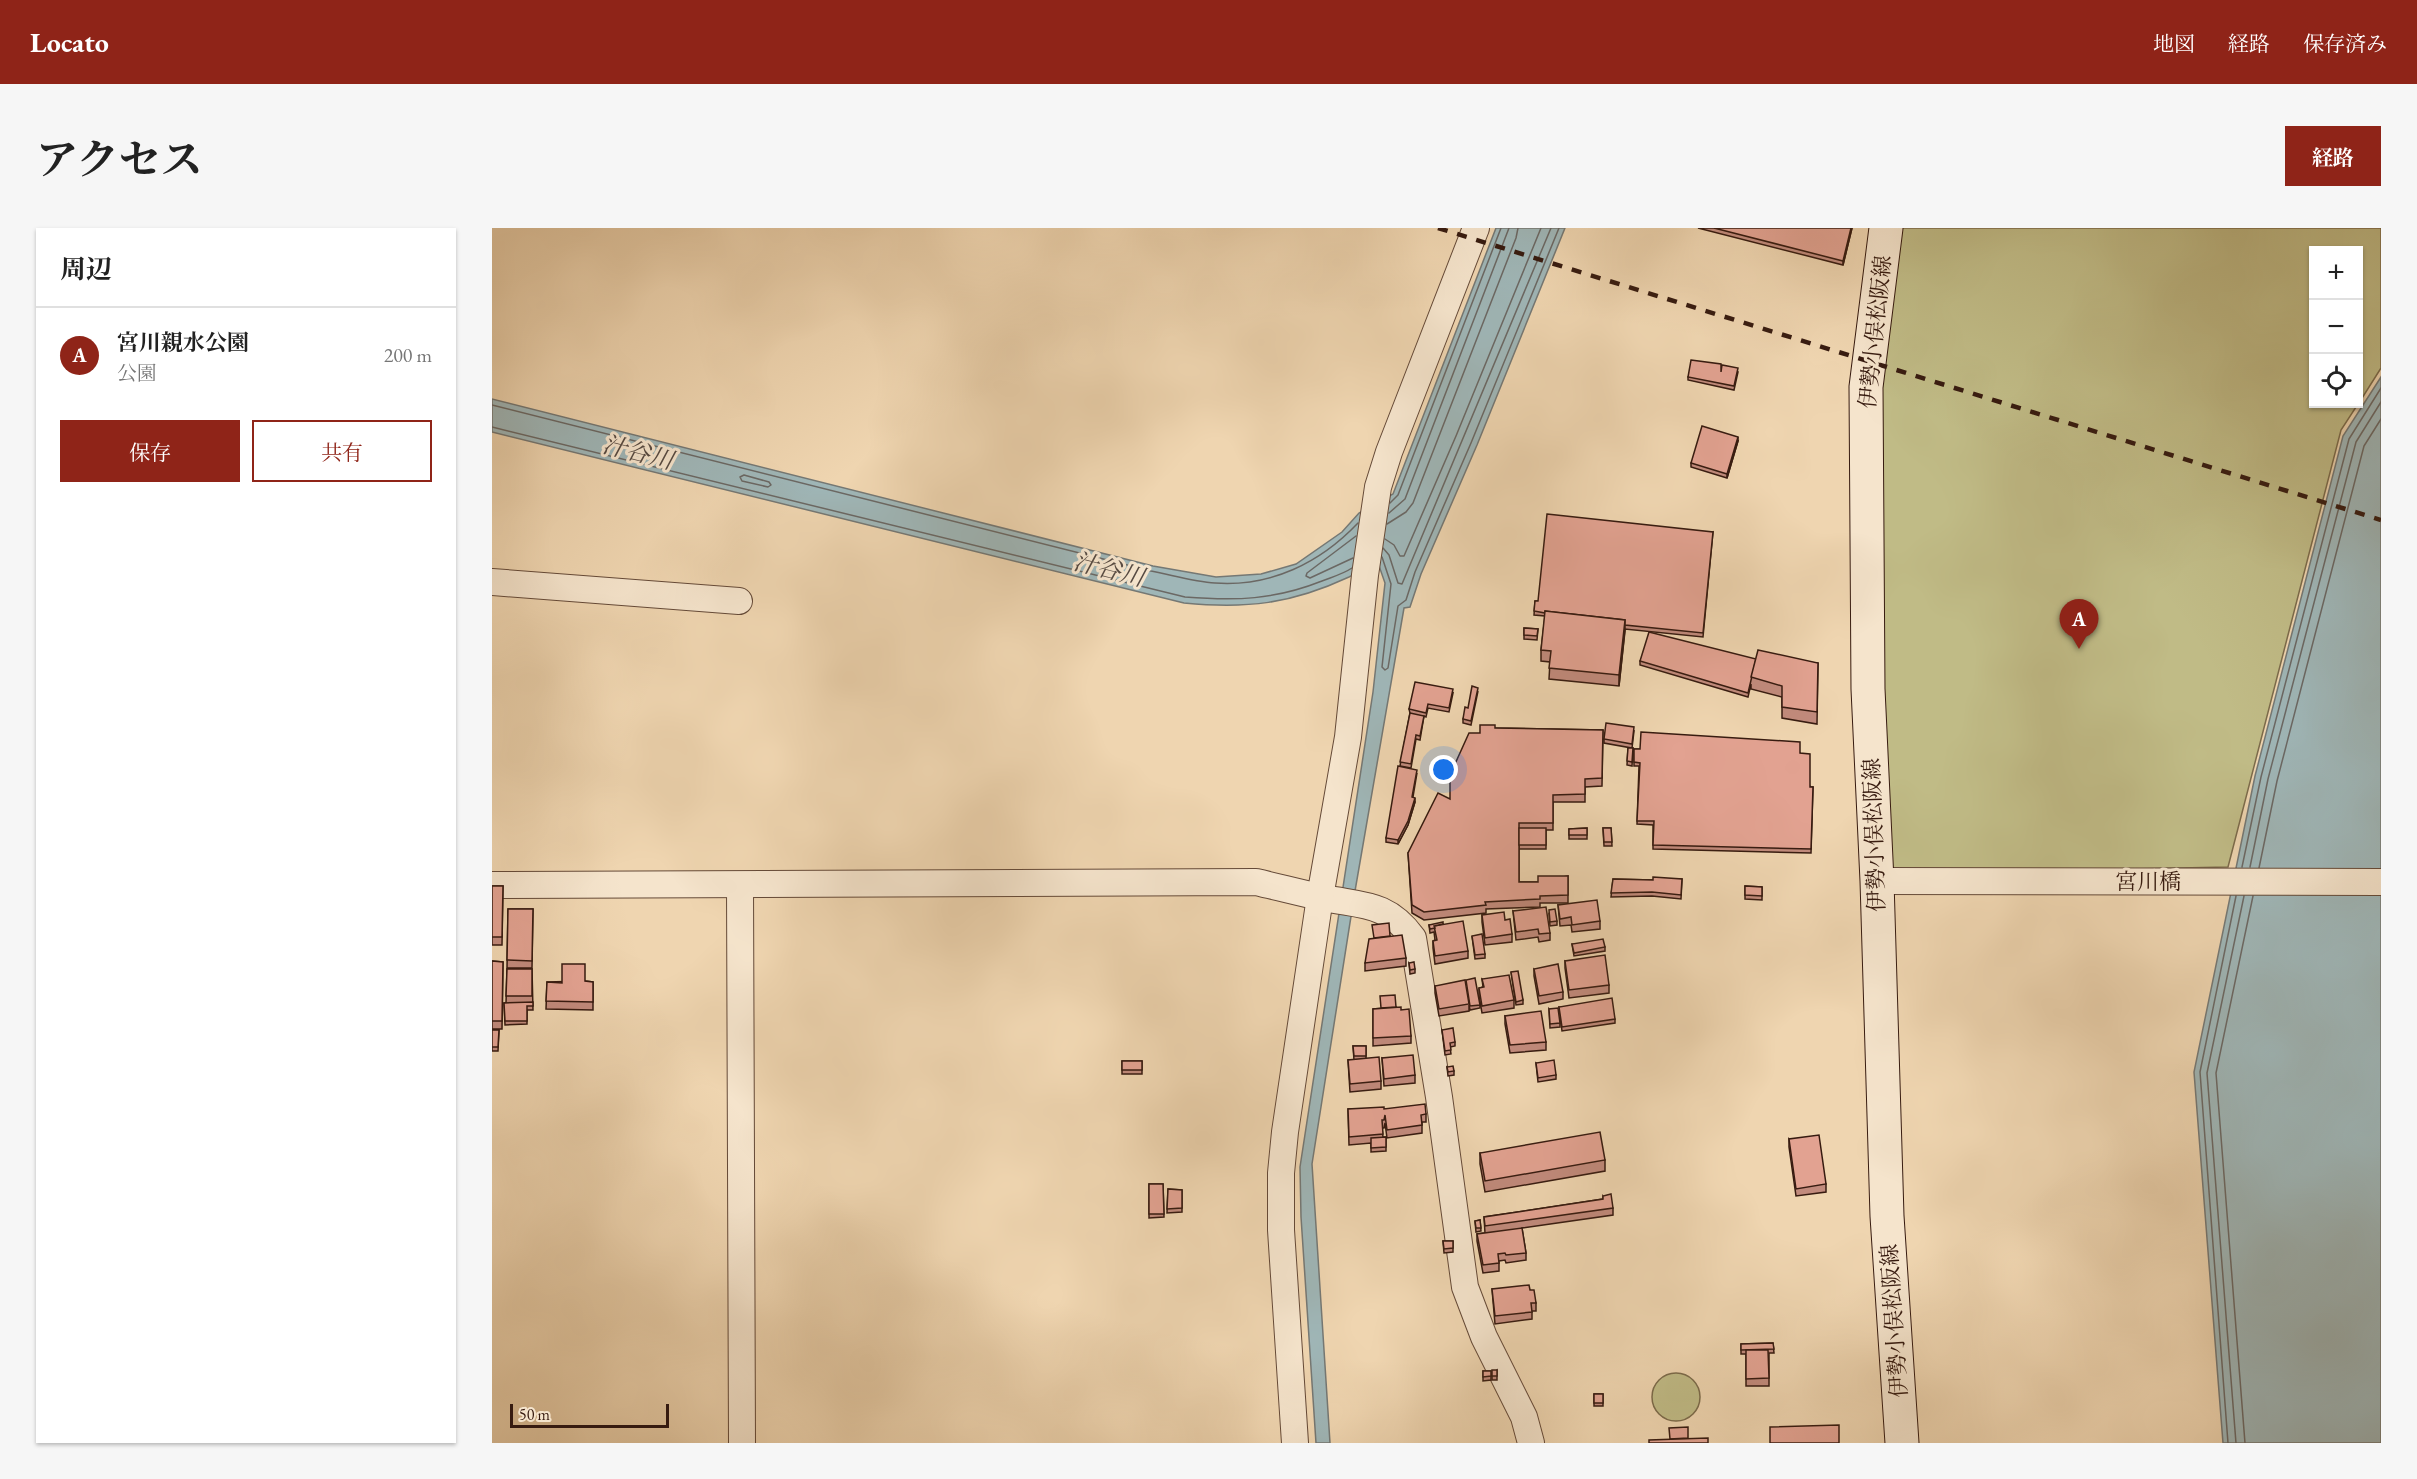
<!DOCTYPE html>
<html lang="ja">
<meta charset="utf-8">
<style>
:root{--surface:#fff;--page:#f6f6f6;--text:#222;--muted:#767676;--line:#e0e0e0;--accent:#8f2418}
body{margin:0;font-family:"EB Garamond","Noto Serif JP",serif;background:var(--page);color:var(--text)}
.controls{position:absolute;right:18px;top:18px;display:grid;overflow:hidden;border-radius:0px;box-shadow:0 2px 4px #0004}
.controls button{width:54px;height:54px;display:grid;place-items:center;padding:0;border:0;border-bottom:2px solid var(--line);background:var(--surface);color:var(--text);font:30px sans-serif}
.scale{position:absolute;left:18px;bottom:15px;width:159px;box-sizing:border-box;padding-left:6px;border:3px solid #371b10;border-top:0;font-size:16px;line-height:21px;white-space:nowrap;color:#371b10;-webkit-text-stroke:4px #f5e4cc;paint-order:stroke}
.you{position:absolute;left:952px;top:542px;width:21px;height:21px;margin:-15px;border:4px solid #fff;border-radius:50%;background:#1a73e8;box-shadow:0 0 0 9px #1a73e833}
.badge{display:grid;place-items:center;width:39px;height:39px;border-radius:50%;background:var(--accent);color:#fff;font-size:20px;font-weight:700}
.pin{position:absolute;translate:-50% -50px;filter:drop-shadow(0 2px 3px #0008)}
.pin::after{content:'';position:absolute;top:32px;width:21px;height:18px;background:inherit;clip-path:polygon(0 0,100% 0,50% 100%)}
.list{margin:0;padding:0;list-style:none}
h2{display:flex;justify-content:space-between;align-items:center;height:78px;margin:0;padding:0 24px;font-size:26px}
h2 small{font-size:20px;font-weight:400;color:var(--muted)}
.list li{display:grid;grid-template-columns:39px 1fr auto;gap:18px;align-items:center;box-sizing:border-box;height:96px;padding:0 24px;border-top:2px solid var(--line)}
.list b{display:block;font-size:22px;white-space:nowrap}
.list p{margin:0;font-size:20px;white-space:nowrap;color:var(--muted)}
.list em{font-size:20px;font-style:normal;color:var(--muted)}
.actions{display:flex;gap:12px;padding:18px 24px}
.actions a{flex:1;padding:14px 0;border:2px solid var(--accent);border-radius:0px;text-align:center;font-size:21px;color:var(--accent)}
.actions .main{background:var(--accent);color:#fff}
.icon{flex:none;width:33px;height:33px;fill:none;stroke:currentColor;stroke-width:2;stroke-linecap:round;stroke-linejoin:round}
.map{position:relative;flex:none;width:1889px;height:1215px;overflow:hidden;border-radius:0px}
header{display:flex;align-items:center;gap:36px;box-sizing:border-box;height:84px;padding:0 30px;background:var(--accent);color:#fff}
header strong{font-size:28px}
nav{display:flex;gap:33px;margin-inline-start:auto;font-size:21px}
.intro{display:flex;align-items:center;justify-content:space-between;box-sizing:border-box;height:144px;padding:0 36px}
h1{margin:0;font-size:42px}
.button{padding:15px 27px;border-radius:0px;background:var(--accent);color:#fff;font-size:21px;font-weight:700}
main{display:flex;gap:36px;padding:0 36px}
aside{flex:1;background:var(--surface);border-radius:0px;box-shadow:0 2px 4px #0004}
.map>svg:first-child{display:block}
</style>
<header>
<strong>Locato</strong>
<nav><a>地図</a><a>経路</a><a>保存済み</a></nav>
</header>
<div class="intro"><h1>アクセス</h1><a class="button">経路</a></div>
<main>
<aside>
<h2>周辺<small></small></h2>
<ul class="list">
<li><span class="badge">A</span><div><b>宮川親水公園</b><p>公園</p></div><em>200 m</em></li>
</ul>
<div class="actions"><a class="main">保存</a><a>共有</a></div>
</aside>
<div class="map">
<svg width="1889" height="1215" viewBox="0 0 1889 1215">
<rect width="100%" height="100%" fill="#efd5b0"/>
<filter id="stains"><feTurbulence type="fractalNoise" baseFrequency=".00333" numOctaves="4"/><feColorMatrix values="0 0 0 0 .2 0 0 0 0 .09 0 0 0 0 .02 0 0 0 .5 -.17"/></filter>
<radialGradient id="worn" r=".72"><stop offset=".6" stop-color="#630" stop-opacity="0"/><stop offset="1" stop-color="#630" stop-opacity=".3"/></radialGradient>
<g fill="#c0bb86" stroke="#7c6b4b" stroke-width="1.5">
<path d="M1394 0H1889V140L1867 175 1866 22H1822V176H1866L1849 202 1736 639 1385 646 1376 133Z"/>
<circle cx="1184" cy="1169" r="24"/>
</g>
<g fill="#9fb6b7" stroke="#757874" stroke-width="1.5">
<path d="M1004 0H1073L985 217 929 346 918 379 912 380 863 663 820 936 838 1215H824L809 989 808 939 881 464 893 355 885 332C875 337 867 344 857 349 799 376 755 381 692 375L0 204V171L661 338 724 349 769 346 804 336 850 304 867 285 901 266Z"/>
<path d="M1889 149V1215H1731L1702 844 1763 548 1851 208Z"/>
</g>
<g fill="none" stroke-linecap="round" stroke-linejoin="round">
<g stroke="#6b6864" stroke-width="1.5">
<path d="M0 177 659 343C680 347 702 354 723 355 779 359 828 335 866 295"/>
<path d="M0 199 693 369C744 373 782 372 830 353 840 349 851 346 860 340"/>
<path d="M252 247 277 254 279 257 276 259 250 253 248 249Z"/>
<path d="M898 275 906 267 1009 0"/>
<path d="M897 285 913 271 1017 0"/>
<path d="M895 296 914 284 921 275 1024 10 1026 0"/>
<path d="M893 311 902 317 908 328H912L964 208 1049 0"/>
<path d="M891 320 897 327 906 355 910 356 1059 0"/>
<path d="M890 329 899 356 890 439 893 442 896 440 906 378 914 372 923 344 979 215 1067 0"/>
<path d="M861 330 818 350 814 348 815 345 864 308"/>
<path d="M1750 639 1769 549 1857 211 1889 160"/>
<path d="M1758 639 1776 551 1864 214 1889 174"/>
<path d="M1767 640 1785 553 1872 218 1889 191"/>
<path d="M1736 1215 1708 844 1744 668"/>
<path d="M1744 1215 1715 845 1752 668"/>
<path d="M1753 1215 1724 845 1761 668"/>
</g>
<g stroke="#654a38" stroke-width="28">
<g id="street">
<path d="M0 354 247 373"/>
<path d="M1385 653 1889 654"/>
<path d="M0 657 764 654C786 659 809 665 832 670 870 678 895 674 921 710L947 869 973 1059 992 1109 1032 1189 1039 1215"/>
<path d="M248 657 250 1215"/>
<path d="M803 1215 789 1002V945L793 904 828 669 856 509 873 347 886 259 897 224 984 0"/>
</g>
</g>
<g stroke="#371b10" stroke-width="35">
<path id="secondary" d="M1394 0 1374 159 1376 461 1385 653 1395 988 1410 1215"/>
</g>
<use href="#street" stroke="#f5e4cc" stroke-width="26"/>
<use href="#secondary" stroke="#f5e4cc" stroke-width="33"/>
<path stroke="#371b10" stroke-width="4.5" stroke-dasharray="10 10" stroke-linecap="butt" d="M946 0 1889 292"/>
</g>
<g fill="#c28b7d" stroke="#371b10" stroke-width="1.5">
<path d="M1206 0H1360L1351 37Z"/>
<path d="M1229 144H1246L1242 162 1196 152V149Z"/>
<path d="M1246 213 1235 250 1199 239V235Z"/>
<path d="M1221 304 1211 409 1133 401 1127 458 1057 451 1058 434 1049 433V422L1053 388 1042 387 1043 373H1046Z"/>
<path d="M1032 400 1046 401 1045 412 1032 411Z"/>
<path d="M1264 431 1326 435 1325 496 1290 490V469L1259 461V456L1256 469 1148 437V433Z"/>
<path d="M986 463 979 497 971 495V491L976 480Z"/>
<path d="M961 465 957 484 936 480 934 489 932 488 928 512 924 511 919 540 908 538 918 485 917 481Z"/>
<path d="M1003 500 1111 502 1110 558 1093 559V574H1061V602H1054V621H1027V603V654H1046L1076 648V675H1048V679L994 681V685L932 692 920 685 916 625 958 571 988 505Z"/>
<path d="M1142 503 1140 520 1112 515V511Z"/>
<path d="M1136 520H1141L1140 538 1135 537Z"/>
<path d="M1142 521 1308 525 1318 559H1321L1319 625 1161 621V597L1145 596 1147 538H1142Z"/>
<path d="M925 545 921 569 923 574 916 597 906 616 894 614V610Z"/>
<path d="M1095 600V611H1077V601Z"/>
<path d="M1111 600H1119L1120 618H1112Z"/>
<path d="M1121 651 1161 652 1190 651 1189 671 1160 668 1119 669Z"/>
<path d="M0 658H11L10 717H0Z"/>
<path d="M1253 658 1270 659V672L1253 671Z"/>
<path d="M1066 677 1108 693V701L1080 704 1079 697 1068 698Z"/>
<path d="M16 681H41L40 740H15Z"/>
<path d="M1021 683 1058 705V712L1047 714 1046 709 1024 712Z"/>
<path d="M1057 686 1065 693V697L1058 698Z"/>
<path d="M990 687 1013 692 1020 706V714L993 717 990 694Z"/>
<path d="M951 696 976 723V730L943 736 941 720V713L943 712 942 704 938 705 937 697Z"/>
<path d="M898 708 914 730V738L873 743V735Z"/>
<path d="M980 708 993 726V730L983 731Z"/>
<path d="M1080 716 1113 719V723L1082 728Z"/>
<path d="M0 733 11 734 10 801H0Z"/>
<path d="M1073 733 1117 757V765L1077 770 1073 740Z"/>
<path d="M917 735 923 741V745L918 746Z"/>
<path d="M15 741H40L41 782H35V796L13 797 12 775H14Z"/>
<path d="M1042 741 1071 764V771L1047 776 1042 748Z"/>
<path d="M1019 744 1031 772V776L1024 777Z"/>
<path d="M990 751 1022 772V780L990 785 987 768V760L991 759Z"/>
<path d="M93 753 101 754V782L54 781 55 754Z"/>
<path d="M943 758 988 777V780L978 782 977 777V783L947 788 943 765Z"/>
<path d="M904 779 909 782 919 808V815L881 818V781Z"/>
<path d="M1067 779 1123 791V795L1070 803Z"/>
<path d="M1057 781 1068 795V799L1058 800Z"/>
<path d="M1013 788 1054 814V822L1018 825 1013 796Z"/>
<path d="M0 802H7L6 823H0Z"/>
<path d="M950 802 963 814V818L958 819 959 826 953 827Z"/>
<path d="M861 818H874V830L889 853V861L858 864 856 832H862Z"/>
<path d="M890 830 923 847V855L892 858Z"/>
<rect x="630" y="833" width="20" height="13"/>
<path d="M1044 835 1064 847V851L1046 854Z"/>
<path d="M955 839 962 843V847L956 848Z"/>
<path d="M856 881H892L934 886V894H930V905L895 910 893 895 892 900H890L891 909H894V923L879 924V915L857 917Z"/>
<path d="M1297 911 1334 956V964L1304 968 1297 919Z"/>
<path d="M988 925 1113 932V943L993 964 988 936Z"/>
<path d="M657 956H671L672 989 657 990Z"/>
<path d="M676 961 690 962V984L675 985Z"/>
<path d="M1111 968 1121 980V987L1030 1000 1034 1025V1032L1014 1035 1013 1032 1007 1033V1043L991 1045 985 1013V1006L993 1005 992 989 1111 971Z"/>
<path d="M988 992 989 1003 984 1004 983 993Z"/>
<path d="M951 1013H961V1024L952 1025Z"/>
<path d="M1000 1061 1038 1062 1044 1075V1083H1040V1091L1003 1096Z"/>
<path d="M1281 1115 1282 1125H1277V1158H1254V1126H1249V1116Z"/>
<path d="M1005 1142V1152H1000V1146Z"/>
<path d="M991 1143H999V1152L991 1153Z"/>
<rect x="1102" y="1166" width="9" height="12"/>
</g>
<g fill="#9e7166" stroke="#371b10" stroke-width="1.5">
<path d="M1359 0H1360L1351 37V33Z"/>
<path d="M1246 209V213L1235 250V246Z"/>
<path d="M1133 392V403L1127 458V447Z"/>
<path d="M923 570V574L916 597 906 616V612Z"/>
</g>
<g fill="#e2a291" stroke="#371b10" stroke-width="1.5">
<path d="M1222 0H1359L1351 33Z"/>
<path d="M1199 132 1229 136V144L1230 137 1246 140 1242 158 1196 149Z"/>
<path d="M1210 198 1246 209 1235 246 1199 235Z"/>
<path d="M1055 286 1221 304 1211 405 1133 397V392L1053 383V385L1042 383 1043 373H1046Z"/>
<path d="M1053 383 1133 392 1127 447 1057 440 1059 423 1049 422Z"/>
<path d="M1032 400 1046 401 1045 408 1032 407Z"/>
<path d="M1157 404 1264 431 1256 465 1148 433Z"/>
<path d="M1266 422 1326 435 1325 484 1290 479V458L1259 449Z"/>
<path d="M923 454 961 461 957 480 936 476 934 485 917 481Z"/>
<path d="M980 458 986 460 979 493 971 491 973 479 976 480Z"/>
<path d="M918 485 932 488 928 508 924 507 919 536 908 534Z"/>
<path d="M1114 495 1142 499 1140 516 1112 511Z"/>
<path d="M988 497H1003V500L1111 502 1110 550 1093 551V566L1061 567V595H1027V654H1046V648H1076V667L1048 668V671L993 674 994 677 932 684 920 677 916 625 946 565 958 571V547L977 505H988Z"/>
<path d="M1149 504 1308 514V525L1318 526V559H1321L1319 621 1161 617 1162 593H1145L1148 535 1142 534V521H1148Z"/>
<path d="M1136 520H1141L1140 534 1135 533Z"/>
<path d="M906 538 925 542 920 569 923 570 916 593 906 612 894 610Z"/>
<rect x="1027" y="600" width="27" height="17"/>
<path d="M1095 600V607H1077V601Z"/>
<path d="M1111 600H1119L1120 614H1112Z"/>
<path d="M1161 649 1190 651 1189 667 1160 664 1119 665 1121 651 1161 652Z"/>
<path d="M0 658H11L10 709H0Z"/>
<path d="M1253 658 1270 659V668L1253 667Z"/>
<path d="M1105 672 1108 693 1080 697 1079 689 1068 691 1066 677Z"/>
<path d="M1054 679 1058 705 1047 706 1046 701 1024 704 1021 683Z"/>
<path d="M16 681H41L40 733 15 732Z"/>
<path d="M1063 681 1065 693 1058 694 1057 682Z"/>
<path d="M1012 684 1013 692 1018 691 1020 706 993 710 990 687Z"/>
<path d="M971 693 976 723 943 728 941 713 945 712 942 698Z"/>
<path d="M951 694V696L942 698 943 700 938 701 937 697Z"/>
<path d="M897 695 898 708 882 710 880 697Z"/>
<path d="M990 706 993 726 983 727 980 708Z"/>
<path d="M910 707 914 730 873 735 877 711Z"/>
<path d="M1111 711 1113 719 1082 725 1080 716Z"/>
<path d="M1113 727 1117 757 1077 762 1073 733Z"/>
<path d="M0 733 11 734 10 793H0Z"/>
<path d="M922 734 923 741 918 742 917 735Z"/>
<path d="M70 736H93V753L101 754V774L54 773 55 754 70 755Z"/>
<path d="M1066 736 1071 764 1047 768 1042 741Z"/>
<path d="M15 741H40V768H14Z"/>
<path d="M1026 743 1031 772 1024 774 1019 744Z"/>
<path d="M1017 747 1022 772 990 778 987 760 992 759 990 751Z"/>
<path d="M983 750 988 777 978 778 974 752Z"/>
<path d="M973 752 977 776 947 781 943 758Z"/>
<path d="M903 767 904 779 889 780 888 768Z"/>
<path d="M1120 770 1123 791 1070 799 1067 779Z"/>
<path d="M41 774V778H35V793H13L12 775Z"/>
<path d="M909 779V782L917 781 919 808 881 810V781Z"/>
<path d="M1066 780 1068 795 1058 796 1057 781Z"/>
<path d="M1049 783 1054 814 1018 817 1013 788Z"/>
<path d="M961 800 963 814 958 815 959 822 953 823 950 802Z"/>
<path d="M0 802H7L6 819H0Z"/>
<path d="M861 818H874V828H862Z"/>
<path d="M921 827 923 847 892 851 890 830Z"/>
<path d="M887 829 889 853 858 856 856 832Z"/>
<path d="M1062 832 1064 847 1046 850 1044 835Z"/>
<rect x="630" y="833" width="20" height="9"/>
<path d="M961 838 962 843 956 844 955 839Z"/>
<path d="M933 876 934 886 929 887 930 897 895 902 893 887 892 892H890L891 906 857 909 856 881 892 879V881Z"/>
<path d="M1108 904 1113 932 993 953 988 925Z"/>
<path d="M1327 907 1334 956 1304 961 1297 911Z"/>
<path d="M894 909V919L879 920V910Z"/>
<path d="M657 956H671L672 986H657Z"/>
<path d="M676 961 690 962V980L675 981Z"/>
<path d="M1119 966 1121 980 993 998 992 989 1111 971V968Z"/>
<path d="M988 992 989 1000H984L983 993Z"/>
<path d="M1030 1000 1034 1025 1014 1027 1013 1025 1006 1026 1007 1035 991 1037 985 1006Z"/>
<path d="M951 1013H961V1020L952 1021Z"/>
<path d="M1037 1057 1038 1062H1042L1044 1075H1039L1040 1084 1003 1088 1000 1061Z"/>
<path d="M1281 1115 1282 1121 1249 1122V1116Z"/>
<path d="M1254 1122H1276L1277 1150 1254 1151Z"/>
<rect x="1000" y="1142" width="5" height="6"/>
<path d="M991 1143H999V1148L991 1149Z"/>
<rect x="1102" y="1166" width="9" height="9"/>
<path d="M1347 1197V1215H1278V1199Z"/>
<path d="M1196 1199V1210L1178 1211 1177 1200Z"/>
<path d="M1216 1210V1215H1157V1212Z"/>
</g>
<g text-anchor="middle" dominant-baseline="central" stroke-width="6" stroke-linejoin="round" paint-order="stroke">
<g font-size="22" fill="#371b10" stroke="#f5e4cc">
<text transform="translate(1383 104) rotate(-84)">伊勢小俣松阪線</text>
<text transform="translate(1382 607) rotate(-92)">伊勢小俣松阪線</text>
<text x="1656" y="653">宮川橋</text>
<text transform="translate(1402 1093) rotate(-94)">伊勢小俣松阪線</text>
</g>
<g font-size="24" font-style="italic" fill="#564a42" stroke="#f5e4cc">
<text transform="translate(146 224) rotate(14)">汁谷川</text>
<text transform="translate(617 341) rotate(14)">汁谷川</text>
</g>
</g>
<rect width="100%" height="100%" filter="url(#stains)"/>
<rect width="100%" height="100%" fill="url(#worn)"/>
</svg>
<div class="controls">
<button>+</button>
<button>−</button>
<button><svg class="icon" aria-label="locate" viewBox="0 0 24 24"><circle cx="12" cy="12" r="6"/><path d="M12 2v4M12 18v4M2 12h4M18 12h4"/></svg></button>
</div>
<div class="scale">50 m</div>
<div class="you"></div>
<div class="pin badge" style="left:1587px;top:421px">A</div>
</div>
</main>
